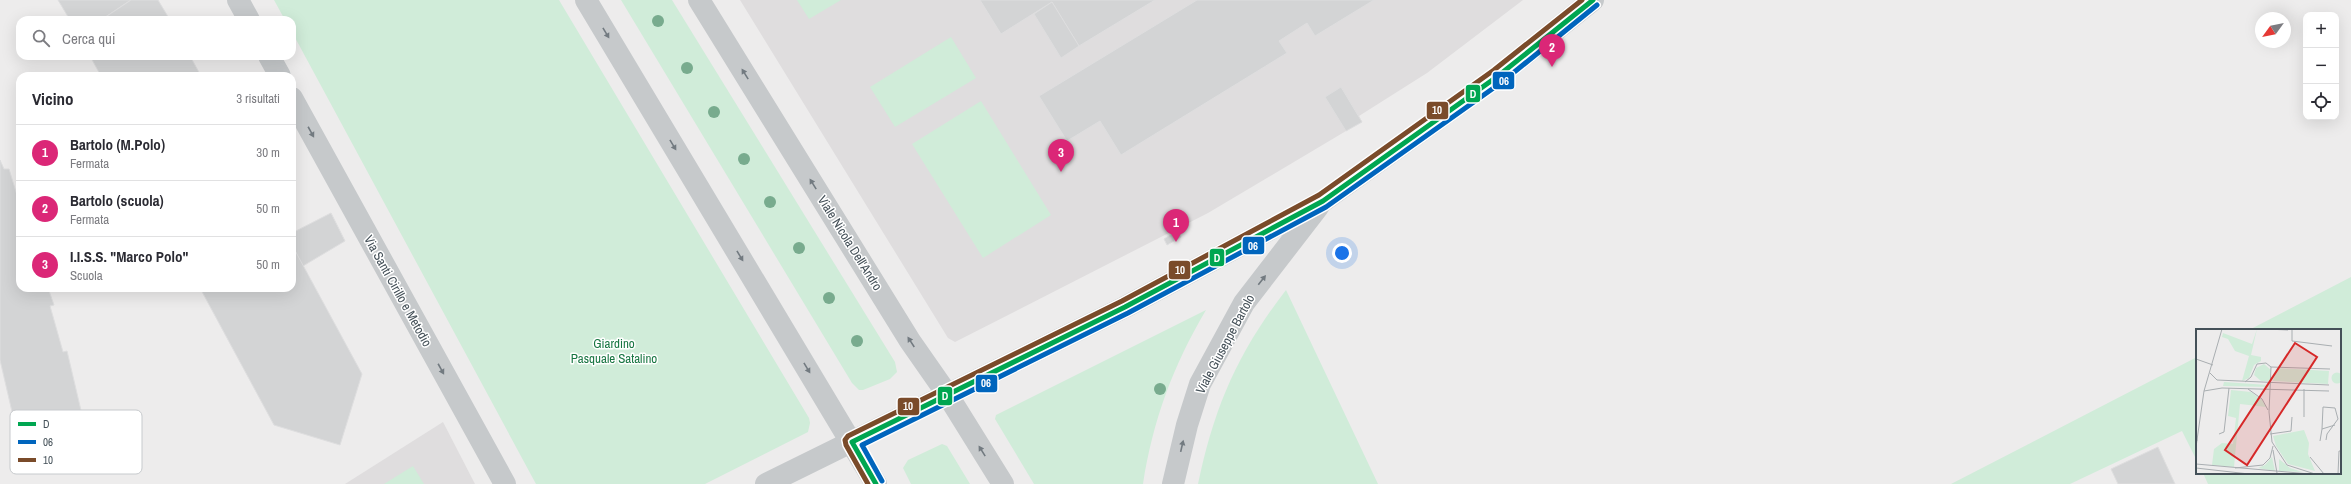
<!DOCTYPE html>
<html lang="it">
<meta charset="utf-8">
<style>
:root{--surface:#fff;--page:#f2f2f3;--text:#2b2b33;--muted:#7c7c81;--line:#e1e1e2;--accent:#db2777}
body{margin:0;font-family:"Archivo Narrow",sans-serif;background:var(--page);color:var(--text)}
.controls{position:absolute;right:12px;top:12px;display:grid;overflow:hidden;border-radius:8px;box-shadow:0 4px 16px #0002}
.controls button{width:36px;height:36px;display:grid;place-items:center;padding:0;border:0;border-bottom:1px solid var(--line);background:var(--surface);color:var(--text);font:20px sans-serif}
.compass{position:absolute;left:2255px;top:12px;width:36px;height:36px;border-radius:50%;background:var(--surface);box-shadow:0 4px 16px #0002;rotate:237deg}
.you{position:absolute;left:1342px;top:253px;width:14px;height:14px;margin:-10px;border:3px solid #fff;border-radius:50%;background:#1a73e8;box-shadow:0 0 0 6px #1a73e833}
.badge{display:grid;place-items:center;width:26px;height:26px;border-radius:50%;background:var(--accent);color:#fff;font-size:13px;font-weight:700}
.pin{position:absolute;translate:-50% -33px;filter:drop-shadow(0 1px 2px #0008)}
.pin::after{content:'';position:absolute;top:21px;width:14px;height:12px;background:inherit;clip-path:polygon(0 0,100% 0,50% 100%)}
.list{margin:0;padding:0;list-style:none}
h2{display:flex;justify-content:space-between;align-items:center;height:52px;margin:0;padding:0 16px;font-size:17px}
h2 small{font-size:13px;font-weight:400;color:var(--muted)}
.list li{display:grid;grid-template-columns:26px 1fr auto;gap:12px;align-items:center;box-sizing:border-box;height:56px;padding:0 16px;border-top:1px solid var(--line)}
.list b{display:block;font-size:15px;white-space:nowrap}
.list p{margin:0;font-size:13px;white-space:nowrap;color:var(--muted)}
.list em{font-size:13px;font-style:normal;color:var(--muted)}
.icon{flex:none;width:22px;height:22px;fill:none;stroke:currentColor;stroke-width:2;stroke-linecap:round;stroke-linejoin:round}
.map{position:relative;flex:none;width:2351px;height:484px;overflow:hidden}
.search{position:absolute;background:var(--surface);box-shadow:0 4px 16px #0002;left:16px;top:16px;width:280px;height:44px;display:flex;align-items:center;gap:10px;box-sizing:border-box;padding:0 14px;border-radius:12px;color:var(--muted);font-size:15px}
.panel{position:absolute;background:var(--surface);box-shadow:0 4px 16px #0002;left:16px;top:72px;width:280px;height:220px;border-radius:12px}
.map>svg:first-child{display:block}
</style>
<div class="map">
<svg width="2351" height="484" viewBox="0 0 2351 484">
<rect width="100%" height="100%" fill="#edecec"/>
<g fill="#dfddde">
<path d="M740 0H1523L1427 73 1359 116 1362 122 1346 131 1208 213 955 342 948 338Z"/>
<path d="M443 422 475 484H345Z"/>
</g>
<g fill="#d0ecd9">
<path d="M274 0H559L809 418 810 423 808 432 705 484H536L292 32V20H285Z"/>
<path d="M621 0H672L895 362 897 372 890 379 863 390H859L852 383Z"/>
<path d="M797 0H841L809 19Z"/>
<path d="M951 37 976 78 895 127 870 87Z"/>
<path d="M981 101 1051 215 983 258 912 144Z"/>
<path d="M2351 277V484H2208L2203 473H2340V330H2249Z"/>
<path d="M1286 290 1378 484H1198C1214 407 1238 352 1286 290Z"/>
<path d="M1206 310C1173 366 1153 420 1143 484H1034L995 419 996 415Z"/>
<path d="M2197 357V461L2182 431 2070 484H1951Z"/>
<path d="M942 444 947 446 970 484H911L903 468 908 460Z"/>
<path d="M413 466 424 484H384Z"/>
</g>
<g fill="#d3d4d5" stroke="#dededf">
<path d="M58 0H131L101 20H70Z"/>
<path d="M131 0H158L170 20H101Z"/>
<path d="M980 0H1155L1079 46 1052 2 1001 34Z"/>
<path d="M1197 0H1374L1315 36 1307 23 1279 41 1287 53 1121 155 1100 121 1067 141 1039 96Z"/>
<path d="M1052 2 1079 46 1061 58 1034 14Z"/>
<path d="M90 56H190L201 76H101Z"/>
<path d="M1341 87 1362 122 1346 131 1325 97Z"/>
<path d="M0 160 4 169H9L20 205V288H48L54 305 50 306 63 352 67 351 87 436 89 460 26 472 0 360Z"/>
<path d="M331 213 345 241 303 266 292 245V233Z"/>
<path d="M1177 231 1181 237 1167 245 1164 239Z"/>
<path d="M292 245 362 374 340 445 274 425 200 288H292Z"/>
<path d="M2158 447 2175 484H2118L2111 469Z"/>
</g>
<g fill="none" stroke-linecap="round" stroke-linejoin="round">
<g stroke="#c6c9cb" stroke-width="22">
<path d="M238 0 249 20"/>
<path d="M586 0 876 484"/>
<path d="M699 0 910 341 947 394 1003 484"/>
<path d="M269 56 280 76"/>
<path d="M292 98 505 484"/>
<path d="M766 484 1125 307 1323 201 1498 76 1593 0"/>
<path d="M1173 484 1187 425 1200 384 1244 303 1318 207"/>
</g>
<g stroke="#fff" stroke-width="8">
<path id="bus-1" d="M876 484 852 442 1125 307 1323 201 1498 76 1593 0"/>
</g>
<g stroke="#fff" stroke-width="8">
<path id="bus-2" d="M882 481 862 445 1128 313 1326 207 1502 82 1597 5"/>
</g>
<g stroke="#fff" stroke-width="8">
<path id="bus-3" d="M868 484 846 445 845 440 848 436 1122 301 1319 195 1494 70 1582 0"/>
</g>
<use href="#bus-1" stroke="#00a651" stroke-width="5"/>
<use href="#bus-2" stroke="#0065bd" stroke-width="5"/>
<use href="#bus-3" stroke="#7a4b2a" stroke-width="5"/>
</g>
<g fill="#78ab8e">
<circle cx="658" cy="21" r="6"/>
<circle cx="687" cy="68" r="6"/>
<circle cx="714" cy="112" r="6"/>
<circle cx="744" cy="159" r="6"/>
<circle cx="770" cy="202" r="6"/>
<circle cx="799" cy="248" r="6"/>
<circle cx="829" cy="298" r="6"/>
<circle cx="857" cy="341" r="6"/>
<circle cx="1160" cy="389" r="6"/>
</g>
<defs><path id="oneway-solid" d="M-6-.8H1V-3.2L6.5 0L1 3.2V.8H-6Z"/></defs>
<g fill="#727a80">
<use href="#oneway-solid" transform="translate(606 33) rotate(59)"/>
<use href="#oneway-solid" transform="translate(745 74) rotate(-122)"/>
<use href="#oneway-solid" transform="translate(311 132) rotate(61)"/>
<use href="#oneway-solid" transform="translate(673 145) rotate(59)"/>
<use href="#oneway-solid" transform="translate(813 184) rotate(-122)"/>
<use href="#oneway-solid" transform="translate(740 256) rotate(59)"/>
<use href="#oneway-solid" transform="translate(1262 280) rotate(-52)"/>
<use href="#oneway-solid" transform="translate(911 342) rotate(-123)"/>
<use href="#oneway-solid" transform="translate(807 368) rotate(59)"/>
<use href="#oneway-solid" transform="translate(441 369) rotate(61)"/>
<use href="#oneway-solid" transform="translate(1182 446) rotate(-77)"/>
<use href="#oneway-solid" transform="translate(982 451) rotate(-122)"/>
</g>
<g text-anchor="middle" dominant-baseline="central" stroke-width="3" stroke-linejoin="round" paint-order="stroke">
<g font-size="13" fill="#445058" stroke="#fff">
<text transform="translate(850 243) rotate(58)">Viale Nicola Dell'Andro</text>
<text transform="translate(398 291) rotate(61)">Via Santi Cirillo e Metodio</text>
<text transform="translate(1225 344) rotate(-62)">Viale Giuseppe Bartolo</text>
</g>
<g font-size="13" fill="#187642" stroke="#fff">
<text x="614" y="343">Giardino<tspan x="614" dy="15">Pasquale Satalino</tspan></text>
</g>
</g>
<g transform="translate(2196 329)">
<rect width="145" height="145" fill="#edecec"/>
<path d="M61 0 55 26 65 28V32L58 36 53 49 46 52 53 27 39 22 32 10 26 8 27 4 56 15ZM68 35 75 41 74 52H65L58 46 60 39ZM81 39 133 42 132 55 77 52ZM135.5 49a5.5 5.5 0 1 1 11 0a5.5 5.5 0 1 1-11 0ZM28 53 72 56H73L72 58 27 57ZM35 61 55 63 66 71 70 78 44 75 38 138 16 136 18 120 26 114 37 115 40 89 32 87ZM108 101 113 114 112 125 119 142 92 135 80 117 77 107ZM76 128 79 142 62 139 69 136ZM83 130 94 139 106 143 83 142Z" fill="#d0ecd9"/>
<path fill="none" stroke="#a9aeb1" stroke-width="1" d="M71 0 92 1M96 0V12L136 17M0 30 17 36M75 38 134 40M14 44 21 51 133 56M49 53 55 48 61 35 70 34 75 38 73 83 76 113 91 136 119 145M52 60 66 70 72 81M108 60V88M8 62 26 59 133 62M0 94 1 112M126 100 127 78 139 79 142 90 131 105 130 111M23 105 28 103 33 59M74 105 95 102 96 88M124 112 126 100 139 96M0 118 8 62 26 0M77 121 81 144M114 128 128 145M0 135 114 145M0 139 53 145M39 139 67 136 74 129 77 117M142 145 143 122H145"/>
<path fill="#d62828" fill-opacity="0.15" stroke="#d62828" stroke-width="2" d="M99 14 121 28 51 136 29 121Z"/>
<rect width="145" height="145" fill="none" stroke="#445058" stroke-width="2"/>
</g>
<rect x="10" y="410" width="132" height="64" rx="6" fill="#fff" stroke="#c7cacd" stroke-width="1"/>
<rect x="18" y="422" width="18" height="4" fill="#00a651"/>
<rect x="18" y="440" width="18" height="4" fill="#0065bd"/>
<rect x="18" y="458" width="18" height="4" fill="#7a4b2a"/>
<g font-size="11" fill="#445058">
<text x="43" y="428">D</text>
<text x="43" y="446">06</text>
<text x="43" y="464">10</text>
</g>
<g stroke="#fff" stroke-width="1.5">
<rect x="1492" y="71" width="23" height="19" rx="4" fill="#0065bd"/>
<rect x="1465" y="84" width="16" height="19" rx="4" fill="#00a651"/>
<rect x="1426" y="101" width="23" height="19" rx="4" fill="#7a4b2a"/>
<rect x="1242" y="236" width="23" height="19" rx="4" fill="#0065bd"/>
<rect x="1209" y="248" width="16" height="19" rx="4" fill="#00a651"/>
<rect x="1168" y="260" width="23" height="20" rx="4" fill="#7a4b2a"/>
<rect x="975" y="374" width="23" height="19" rx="4" fill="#0065bd"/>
<rect x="937" y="386" width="16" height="20" rx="4" fill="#00a651"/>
<rect x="897" y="397" width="23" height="19" rx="4" fill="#7a4b2a"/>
</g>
<g font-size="11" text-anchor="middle" font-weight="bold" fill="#fff">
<text x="1504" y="85">06</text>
<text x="1473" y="98">D</text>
<text x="1437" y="114">10</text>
<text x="1253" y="250">06</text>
<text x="1217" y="262">D</text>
<text x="1180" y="274">10</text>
<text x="986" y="387">06</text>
<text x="945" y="400">D</text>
<text x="908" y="410">10</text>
</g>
</svg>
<div class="controls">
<button>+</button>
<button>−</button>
<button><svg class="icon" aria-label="locate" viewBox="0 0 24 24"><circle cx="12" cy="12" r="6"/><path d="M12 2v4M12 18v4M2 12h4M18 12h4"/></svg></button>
</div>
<svg class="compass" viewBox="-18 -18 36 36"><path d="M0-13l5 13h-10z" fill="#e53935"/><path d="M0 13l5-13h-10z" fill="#7c7c81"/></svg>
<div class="you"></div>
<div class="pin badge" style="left:1176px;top:242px">1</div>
<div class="pin badge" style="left:1552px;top:67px">2</div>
<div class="pin badge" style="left:1061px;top:172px">3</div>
<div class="search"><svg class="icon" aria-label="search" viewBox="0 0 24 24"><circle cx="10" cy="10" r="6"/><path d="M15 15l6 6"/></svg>Cerca qui</div>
<section class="panel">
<h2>Vicino<small>3 risultati</small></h2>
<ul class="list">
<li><span class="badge">1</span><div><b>Bartolo (M.Polo)</b><p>Fermata</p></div><em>30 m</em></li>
<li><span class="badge">2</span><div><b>Bartolo (scuola)</b><p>Fermata</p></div><em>50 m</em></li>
<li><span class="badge">3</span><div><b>I.I.S.S. &quot;Marco Polo&quot;</b><p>Scuola</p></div><em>50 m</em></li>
</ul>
</section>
</div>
